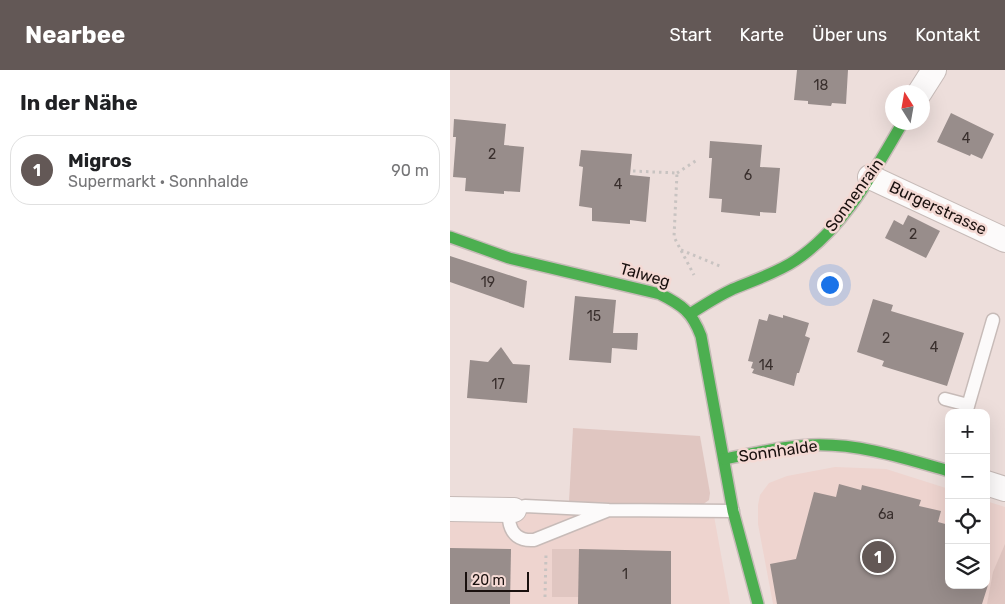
<!DOCTYPE html>
<html lang="de">
<meta charset="utf-8">
<style>
:root{--surface:#fff;--page:#f6f6f6;--text:#202124;--muted:#757577;--line:#e0e0e0;--accent:#635856}
body{margin:0;font-family:Rubik,sans-serif;background:var(--page);color:var(--text)}
.controls{position:absolute;right:15px;bottom:15px;display:grid;overflow:hidden;border-radius:10px;box-shadow:0 5px 20px #0002}
.controls button{width:45px;height:45px;display:grid;place-items:center;padding:0;border:0;border-bottom:1px solid var(--line);background:var(--surface);color:var(--text);font:25px sans-serif}
.compass{position:absolute;left:435px;top:15px;width:45px;height:45px;border-radius:50%;background:var(--surface);box-shadow:0 5px 20px #0002;rotate:349deg}
.scale{position:absolute;left:15px;bottom:12px;width:64px;box-sizing:border-box;padding-left:5px;border:2px solid #19100e;border-top:0;font-size:14px;line-height:18px;white-space:nowrap;color:#19100e;-webkit-text-stroke:4px #f4d9d4;paint-order:stroke}
.you{position:absolute;left:379px;top:214px;width:18px;height:18px;margin:-12px;border:4px solid #fff;border-radius:50%;background:#1a73e8;box-shadow:0 0 0 8px #1a73e833}
.badge{display:grid;place-items:center;width:32px;height:32px;border-radius:50%;background:var(--accent);color:#fff;font-size:16px;font-weight:700}
.pin{position:absolute;translate:-50% -50%;border:2px solid #fff;box-shadow:0 1px 5px #0006}
.list{margin:0;padding:0;list-style:none}
h2{display:flex;justify-content:space-between;align-items:center;height:65px;margin:0;padding:0 20px;font-size:21px}
h2 small{font-size:16px;font-weight:400;color:var(--muted)}
.list li{display:grid;grid-template-columns:32px 1fr auto;gap:15px;align-items:center;box-sizing:border-box;height:70px;margin:0 10px 10px;padding:0 10px;border:1px solid var(--line);border-radius:20px}
.list b{display:block;font-size:19px;white-space:nowrap}
.list p{margin:0;font-size:16px;white-space:nowrap;color:var(--muted)}
.list em{font-size:16px;font-style:normal;color:var(--muted)}
.icon{flex:none;width:28px;height:28px;fill:none;stroke:currentColor;stroke-width:2;stroke-linecap:round;stroke-linejoin:round}
.map{position:relative;flex:none;width:555px;height:534px;overflow:hidden}
header{display:flex;align-items:center;gap:30px;box-sizing:border-box;height:70px;padding:0 25px;background:var(--accent);color:#fff}
header strong{font-size:24px}
nav{display:flex;gap:28px;margin-inline-start:auto;font-size:18px}
main{display:flex}
aside{flex:1;background:var(--surface)}
.map>svg:first-child{display:block}
</style>
<header>
<strong>Nearbee</strong>
<nav><a>Start</a><a>Karte</a><a>Über uns</a><a>Kontakt</a></nav>
</header>
<main>
<aside>
<h2>In der Nähe<small></small></h2>
<ul class="list">
<li><span class="badge">1</span><div><b>Migros</b><p>Supermarkt · Sonnhalde</p></div><em>90 m</em></li>
</ul>
</aside>
<div class="map">
<svg width="555" height="534" viewBox="0 0 555 534">
<rect width="100%" height="100%" fill="#eddedb"/>
<g fill="#eed4cf">
<path d="M385 397 436 399 499 419V515H536V431L555 437V534H323L308 454V435L310 425 319 413 337 406Z"/>
<path d="M0 433 262 435 280 534H0Z"/>
</g>
<g fill="#e0c6c1">
<path d="M123 358 250 366 260 423 259 430 252 435 119 432Z"/>
<path d="M555 474V534H537L543 502Z"/>
<rect x="102" y="479" width="27" height="48"/>
</g>
<g fill="#988d8b">
<path d="M347 0H398L396 34 382 33 381 36 358 34V31L344 30Z"/>
<path d="M501 43 544 64 532 89 521 84 520 86 487 72Z"/>
<path d="M4 49 56 54 54 75 74 77 70 122 54 121V124L15 121 16 108 3 107 6 67H3Z"/>
<path d="M260 71 312 75 310 97 330 98 326 143 310 142V146L271 142 272 129 259 128 262 88H259Z"/>
<path d="M131 80 182 84 180 105 200 107 196 152 180 150V154L142 151V138L129 136 133 97 129 96Z"/>
<path d="M458 145 490 161 476 188 435 168 444 150 453 155Z"/>
<path d="M0 186 77 211 74 238 0 212Z"/>
<path d="M125 226 166 230 163 263H188L187 280 162 278 161 293 119 290Z"/>
<path d="M423 229 443 235 441 241 514 263 497 316 432 296 434 291 407 282Z"/>
<path d="M319 244 333 248V245L359 253 355 266 360 268 349 303H347L344 316 302 303 304 299 301 298 303 292 298 291 309 249 317 251Z"/>
<path d="M51 277 63 294 80 295 77 333 17 328 20 290 38 292Z"/>
<path d="M389 414 411 420 412 415 471 430 469 436 491 441 488 452 499 455V515H538L532 534H327L320 494 346 489 364 422 386 427Z"/>
<path d="M0 478 61 479 60 534H0Z"/>
<path d="M129 479 221 481V534H128Z"/>
</g>
<g fill="none" stroke-linecap="round" stroke-linejoin="round">
<g stroke="#c7bbb8" stroke-width="15">
<g id="lane">
<path d="M495 329 518 335"/>
<path d="M516 343 543 250"/>
<path d="M159 440 84 470C70 471 61 465 59 450L64 440 75 436 159 440 283 441"/>
</g>
</g>
<g stroke="#c7bbb8" stroke-width="26">
<g id="street">
<path d="M470 22 484 0"/>
<path d="M420 107 555 170"/>
<path d="M536 413 555 419"/>
<path d="M0 439 64 440"/>
</g>
</g>
<g stroke="#c7bbb8" stroke-width="14">
<g id="fast">
<path d="M0 167 59 188 210 224C232 235 242 242 251 266L283 441 308 534"/>
<path d="M240 244C254 235 268 226 283 219 304 210 327 203 346 190 395 157 424 101 453 52"/>
<path d="M274 389C303 384 331 376 361 375 408 373 454 388 499 401"/>
</g>
</g>
<g stroke="#c8c3c1" stroke-width="3" stroke-dasharray="2.5 4" stroke-linecap="butt">
<path d="M183 101 227 103 224 167 244 205"/>
<path d="M227 103 247 90"/>
<path d="M231 180 272 197"/>
<path d="M95 527 96 484"/>
</g>
<use href="#lane" stroke="#fcfafa" stroke-width="12"/>
<use href="#street" stroke="#fcfafa" stroke-width="24"/>
<use href="#fast" stroke="#4caf50" stroke-width="11"/>
</g>
<g text-anchor="middle" dominant-baseline="central" stroke-width="5" stroke-linejoin="round" paint-order="stroke">
<g font-size="14" fill="#392f2d">
<text x="371" y="15">18</text>
<text x="516" y="68">4</text>
<text x="42" y="84">2</text>
<text x="298" y="105">6</text>
<text x="168" y="114">4</text>
<text x="463" y="164">2</text>
<text x="38" y="212">19</text>
<text x="144" y="246">15</text>
<text x="436" y="268">2</text>
<text x="484" y="277">4</text>
<text x="316" y="295">14</text>
<text x="48" y="314">17</text>
<text x="436" y="444">6a</text>
<text x="175" y="504">1</text>
</g>
<g font-size="16" fill="#19100e" stroke="#f4d9d4">
<text transform="translate(404 125) rotate(-54)">Sonnenrain</text>
<text transform="translate(488 138) rotate(25)">Burgerstrasse</text>
<text transform="translate(195 205) rotate(16)">Talweg</text>
<text transform="translate(328 381) rotate(-8)">Sonnhalde</text>
</g>
</g>
</svg>
<div class="controls">
<button>+</button>
<button>−</button>
<button><svg class="icon" aria-label="locate" viewBox="0 0 24 24"><circle cx="12" cy="12" r="6"/><path d="M12 2v4M12 18v4M2 12h4M18 12h4"/></svg></button>
<button><svg class="icon" aria-label="layers" viewBox="0 0 24 24"><path d="M12 4l9 5-9 5-9-5zM3 14l9 5 9-5"/></svg></button>
</div>
<svg class="compass" viewBox="-18 -18 36 36"><path d="M0-13l5 13h-10z" fill="#e53935"/><path d="M0 13l5-13h-10z" fill="#757577"/></svg>
<div class="scale">20 m</div>
<div class="you"></div>
<div class="pin badge" style="left:428px;top:487px">1</div>
</div>
</main>
